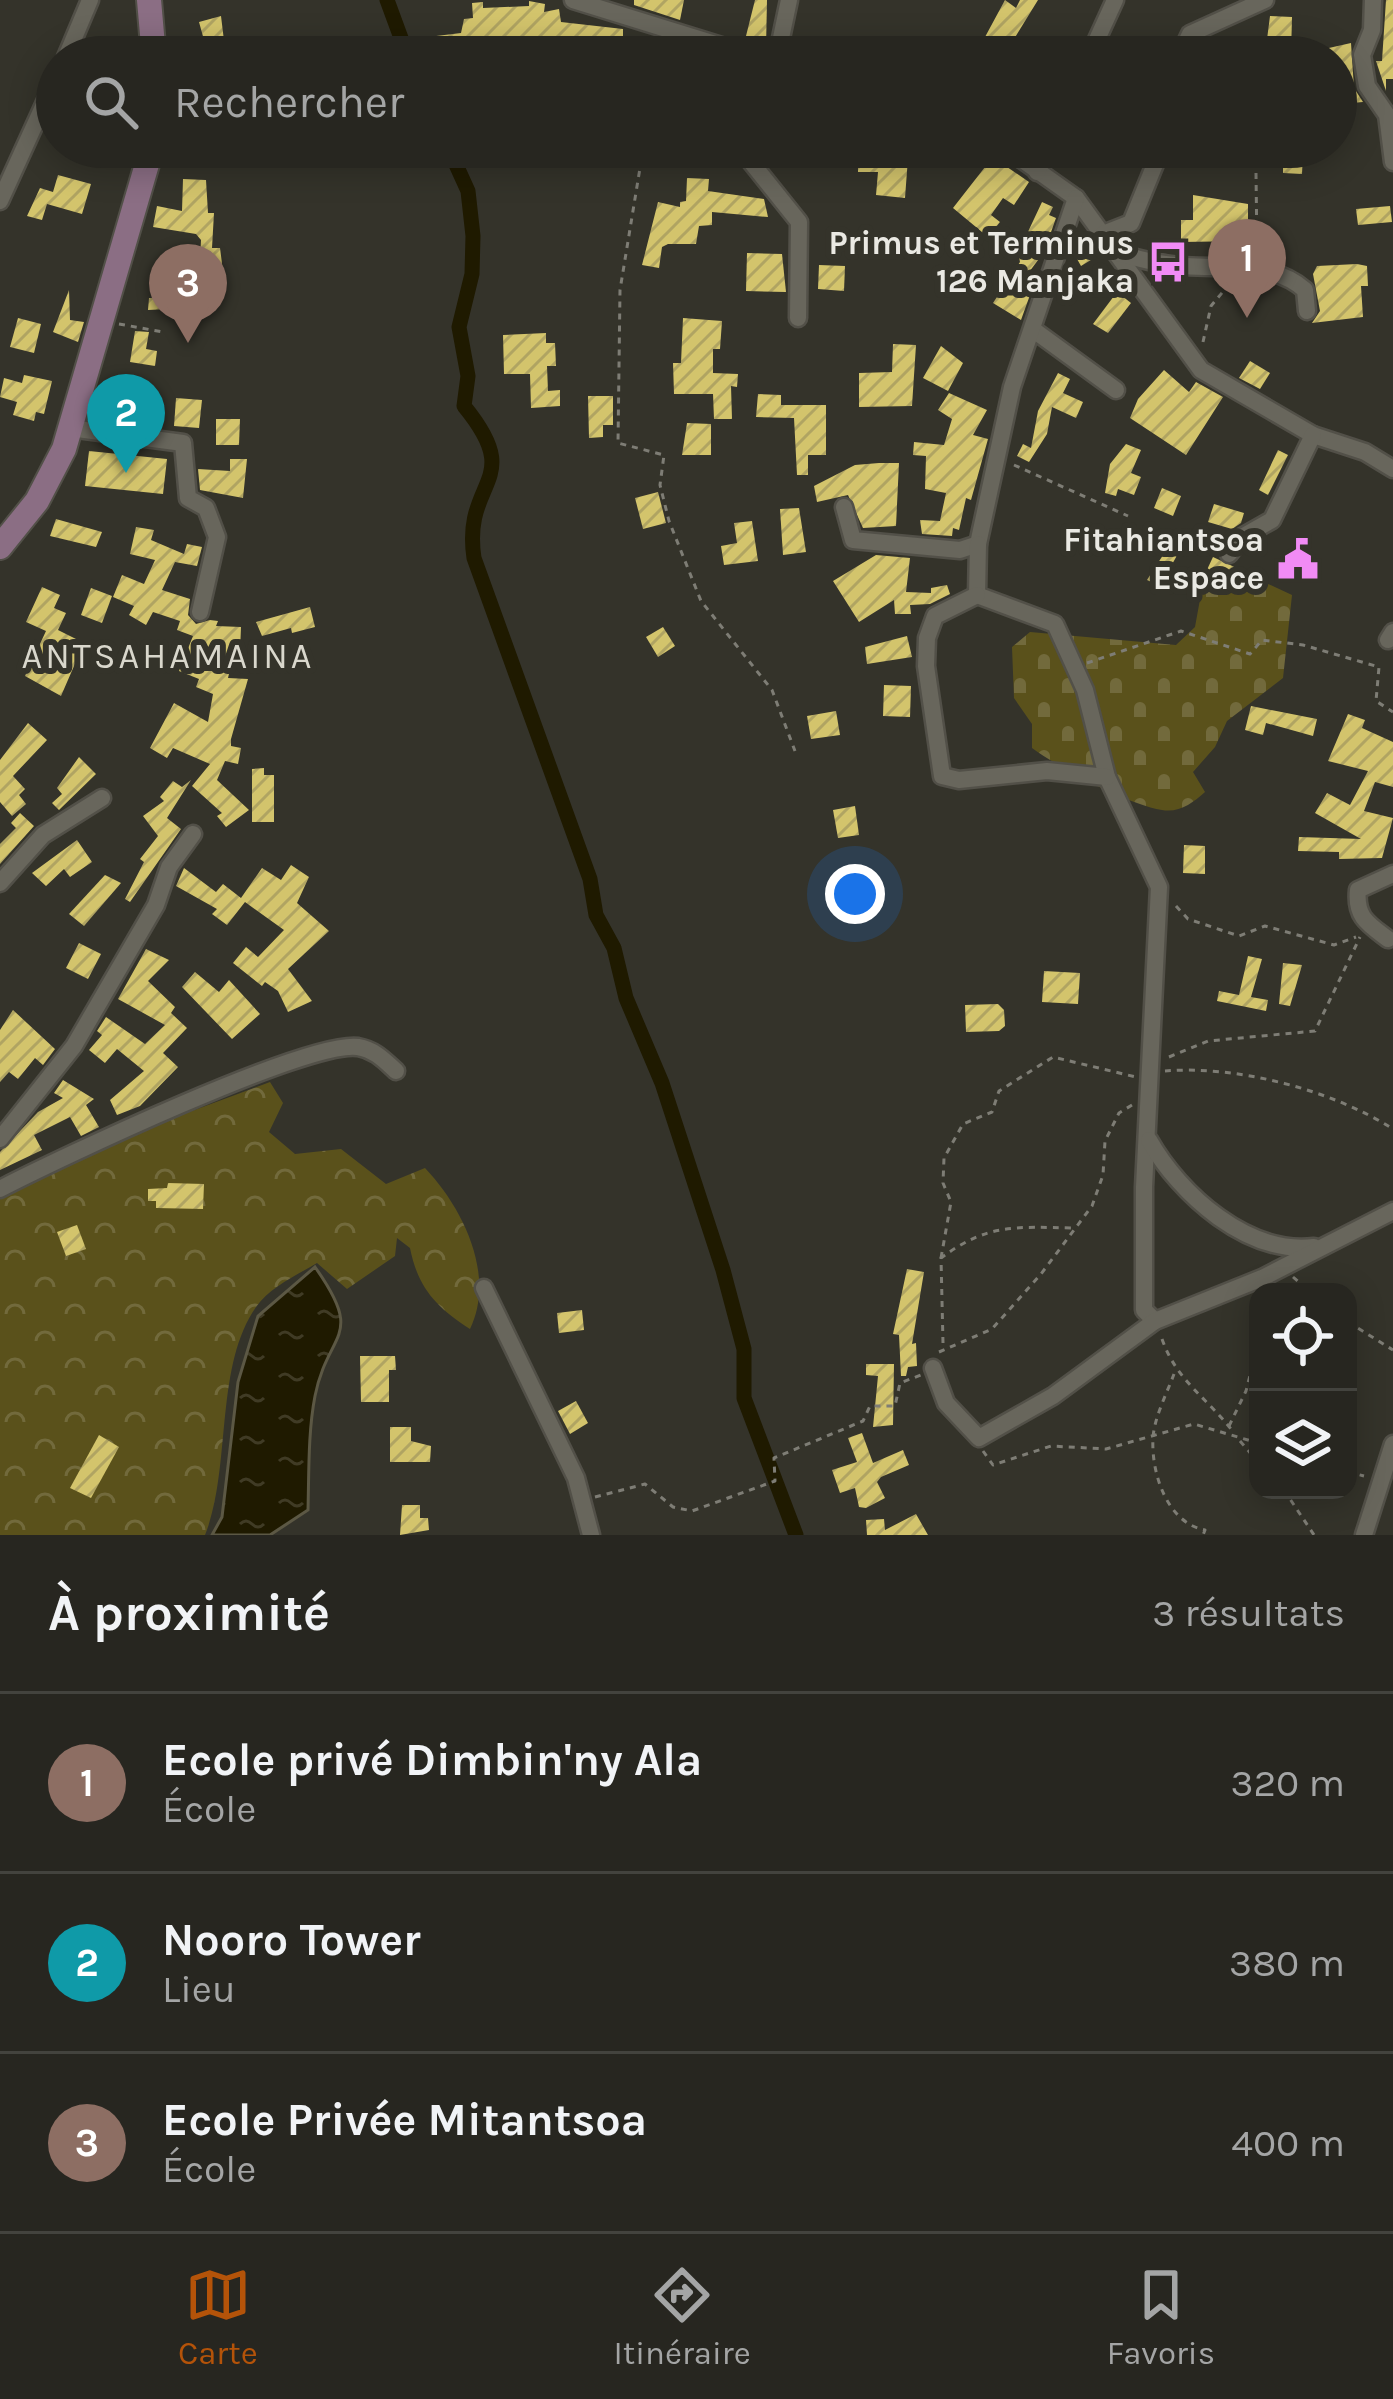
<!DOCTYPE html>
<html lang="fr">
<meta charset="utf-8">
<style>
:root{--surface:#272620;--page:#33322d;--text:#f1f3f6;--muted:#a4a5a5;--line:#43433e;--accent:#b45309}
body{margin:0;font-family:Karla,sans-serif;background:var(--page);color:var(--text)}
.controls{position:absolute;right:36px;bottom:36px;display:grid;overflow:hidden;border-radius:24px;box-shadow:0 6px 30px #0003}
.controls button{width:108px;height:108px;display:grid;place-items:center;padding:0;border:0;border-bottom:3px solid var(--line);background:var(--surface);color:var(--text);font:60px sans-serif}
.you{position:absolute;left:855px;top:894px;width:42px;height:42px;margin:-30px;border:9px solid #fff;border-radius:50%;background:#1a73e8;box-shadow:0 0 0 18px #1a73e833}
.badge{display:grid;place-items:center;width:78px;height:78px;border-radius:50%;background:var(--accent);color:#fff;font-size:39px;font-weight:700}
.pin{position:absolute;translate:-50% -99px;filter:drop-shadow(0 3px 6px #0008)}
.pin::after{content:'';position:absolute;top:63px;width:42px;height:36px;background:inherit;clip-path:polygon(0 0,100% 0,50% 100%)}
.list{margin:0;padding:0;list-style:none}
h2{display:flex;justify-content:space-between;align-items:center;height:156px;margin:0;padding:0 48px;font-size:51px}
h2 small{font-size:39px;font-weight:400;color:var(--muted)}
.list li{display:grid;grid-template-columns:78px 1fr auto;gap:36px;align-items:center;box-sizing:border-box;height:180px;padding:0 48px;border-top:3px solid var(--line)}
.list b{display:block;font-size:45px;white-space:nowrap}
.list p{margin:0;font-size:39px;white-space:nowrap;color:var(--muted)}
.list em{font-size:39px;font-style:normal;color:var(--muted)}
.icon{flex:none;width:66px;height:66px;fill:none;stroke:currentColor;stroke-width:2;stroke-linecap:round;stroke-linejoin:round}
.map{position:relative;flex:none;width:1393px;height:1535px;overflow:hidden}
.search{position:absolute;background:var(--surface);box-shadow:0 6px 30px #0003;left:36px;right:36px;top:36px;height:132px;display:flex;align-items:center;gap:30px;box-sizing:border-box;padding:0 42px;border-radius:66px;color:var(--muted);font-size:45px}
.sheet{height:696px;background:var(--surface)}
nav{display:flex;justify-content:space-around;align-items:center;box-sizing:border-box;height:168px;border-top:3px solid var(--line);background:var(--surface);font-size:33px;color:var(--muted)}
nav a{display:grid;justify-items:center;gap:6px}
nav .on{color:var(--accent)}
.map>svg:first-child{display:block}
</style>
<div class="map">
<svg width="1393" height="1535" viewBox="0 0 1393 1535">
<defs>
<pattern id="forest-crowns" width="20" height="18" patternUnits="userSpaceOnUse" patternTransform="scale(3)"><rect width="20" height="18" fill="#5a511b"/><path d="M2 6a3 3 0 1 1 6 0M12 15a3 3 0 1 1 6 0" fill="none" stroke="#726a3c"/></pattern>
<pattern id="cemetery-stones" width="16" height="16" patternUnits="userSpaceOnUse" patternTransform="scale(3)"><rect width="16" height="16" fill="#5a511b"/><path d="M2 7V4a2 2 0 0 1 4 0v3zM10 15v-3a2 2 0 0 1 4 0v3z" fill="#726a3c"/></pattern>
<pattern id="water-ripples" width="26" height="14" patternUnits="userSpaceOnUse" patternTransform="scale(3)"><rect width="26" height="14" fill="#1f1a00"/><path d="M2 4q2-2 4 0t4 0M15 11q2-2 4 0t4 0" fill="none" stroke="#403b25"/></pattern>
<pattern id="building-hatch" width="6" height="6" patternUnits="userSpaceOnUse" patternTransform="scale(3)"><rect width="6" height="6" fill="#d3c46c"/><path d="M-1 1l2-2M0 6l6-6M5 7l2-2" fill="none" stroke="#b0a462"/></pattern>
</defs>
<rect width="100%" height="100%" fill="#34332a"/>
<path fill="url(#forest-crowns)" d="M270 1082 283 1103 269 1132 295 1154 341 1149 386 1184 425 1168C463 1208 496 1275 470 1329 436 1307 418 1288 410 1248L397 1238 395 1256 347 1289 317 1263C297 1275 270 1287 256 1307 214 1367 232 1468 205 1535H0V1182Z"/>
<path fill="url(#cemetery-stones)" d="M1251 576 1292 595 1283 678 1227 721 1215 747 1193 772 1205 792C1193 803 1179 813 1162 810 1127 804 1061 769 1032 748V724L1014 698 1012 647 1030 632 1176 645 1195 627 1203 583 1238 593Z"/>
<path fill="url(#water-ripples)" stroke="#5c5844" stroke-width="3" d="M315 1267C366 1339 328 1330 315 1396 308 1432 309 1473 308 1510L270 1535H212L222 1517 238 1382 258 1316Z"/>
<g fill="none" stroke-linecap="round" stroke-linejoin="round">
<g stroke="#1f1a00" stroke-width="15">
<path d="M387 0 408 57"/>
<path d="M448 147 468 191 473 236 472 274 459 327 468 376 464 406C527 483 462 478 474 558L590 879 596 915 614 948 626 998 662 1083 723 1270 744 1349V1398L796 1535"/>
</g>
</g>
<g fill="url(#building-hatch)">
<path d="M634 0H684L680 20 634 5Z"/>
<path d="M755 0H767L766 48 745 40Z"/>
<path d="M1005 0 1016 8 1020 0H1038L1003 57H993L978 50Z"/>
<path d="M1386 0H1393V79H1386V91L1376 61H1382Z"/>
<path d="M529 1 545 4 544 12 559 9 561 22 623 29V48L597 49V57H581V50L552 51 545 57H475L474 48 434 56 430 50 428 37 461 33 464 19 473 18 472 3 483 2V8L529 6Z"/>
<path d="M221 16 226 57H184L182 42 204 40 199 22Z"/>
<path d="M1270 16 1292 17 1291 55H1265Z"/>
<path d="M1351 43 1354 88 1363 102 1351 103 1350 86 1336 88V57H1311V52Z"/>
<path d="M978 147 1029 182 1014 205 1003 198 991 215 1000 222 988 237 953 208 985 167 971 156Z"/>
<path d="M1259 150 1303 153 1302 174 1283 173V164L1258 162Z"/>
<path d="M880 155 908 158 905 198 876 195 878 172H858V159L880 160Z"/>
<path d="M58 175 91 184 82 214 47 204 42 220 27 216 40 188 53 192Z"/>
<path d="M687 178 709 179 708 191 764 199 768 217 712 212V225L699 226 696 244H668L662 247 659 268 642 265 658 202 680 207V202L686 201Z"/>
<path d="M183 179 206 180 208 213H214L212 248H220L223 271 212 275 210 307 148 310 149 298H157V292L194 293V280H199L201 240 196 234 153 227 157 206 182 211Z"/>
<path d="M1193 195 1248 204V241L1181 242V220H1193Z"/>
<path d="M1042 202 1053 207 1049 215 1056 218 1044 252 1018 287 1030 295 1021 320 993 303 1020 262 1018 253Z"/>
<path d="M1390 206 1392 222 1358 225 1356 209Z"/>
<path d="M1085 233 1099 255 1081 266 1072 250Z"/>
<path d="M747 253 782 254 786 292 746 291Z"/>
<path d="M1357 264 1367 266 1368 286H1361L1363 317 1312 323 1320 311 1313 274 1317 266Z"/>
<path d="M819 265 845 266 844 291 818 289Z"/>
<path d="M69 290 70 320 84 322 78 342 53 332Z"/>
<path d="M1117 292 1131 303 1108 333 1093 324Z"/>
<path d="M18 318 41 324 34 353 10 347Z"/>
<path d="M683 318 722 321 720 349H713V373L738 374 737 387 731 386 732 419H714L713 394H674L673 363H681Z"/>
<path d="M135 331 149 332 146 349 157 351 155 366 130 362Z"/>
<path d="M546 333V343H555L556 366H547L548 391 560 390V406L531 408 530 374H504L503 335Z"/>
<path d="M893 344 916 345 912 406 859 407V373L892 372Z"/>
<path d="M941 346 963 363 948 391 923 378Z"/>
<path d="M1250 361 1270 373 1260 389 1239 378Z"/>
<path d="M1164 370 1189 392 1196 382 1223 397 1186 455 1130 418 1138 399Z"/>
<path d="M1058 373 1070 379 1063 393 1083 402 1076 418 1052 407 1047 434 1029 462 1017 456 1023 444 1031 448 1038 411Z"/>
<path d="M24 375 52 381 44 414 36 412 34 421 13 415 17 402 0 397 4 378 22 383Z"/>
<path d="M949 393 987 410 973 435 988 439 971 500 966 498 959 530 953 528 952 536 922 534 920 520 940 521 946 493 925 489 926 456 913 455 914 442 944 445 952 419 938 410Z"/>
<path d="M758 394 781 395V405H826V455H808V475H797L794 418 756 417Z"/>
<path d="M588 396H613V425H603V437L589 438Z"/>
<path d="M176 398 202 400 199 428 174 426Z"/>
<path d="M216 419H240L239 445H216Z"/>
<path d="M687 423 711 424V455H682Z"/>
<path d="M1126 444 1141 450 1131 473 1141 477 1134 495 1118 489 1116 496 1105 493 1110 464Z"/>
<path d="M1278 450 1288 455 1268 495 1259 490Z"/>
<path d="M89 451 167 459 163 494 85 486Z"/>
<path d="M230 459H247L243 498 200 490 198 469 230 471Z"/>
<path d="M879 463H899L896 526 863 528 848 495 817 502 814 486 855 465Z"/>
<path d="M1162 488 1181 496 1173 516 1154 508Z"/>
<path d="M658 492 666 523 643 529 635 498Z"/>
<path d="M1214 504 1244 513 1241 523 1232 529 1208 522Z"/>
<path d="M799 508 806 552 783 555 780 509Z"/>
<path d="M56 519 102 532 96 547 50 536Z"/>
<path d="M752 521 758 561 724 565 721 546 737 543 734 523Z"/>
<path d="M136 527 154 530 151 540 184 554 187 544 202 547 197 566 175 562 162 590 190 599 188 615 196 624 210 620 218 621 216 626 241 627 240 652H234L228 678 248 679 231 739V746L241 748 238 764 225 761 217 780 249 810 226 827 217 816 222 813 192 786 210 764 173 748 167 758 150 748 174 703 208 722 213 694 196 687 199 679 179 671 193 636 177 630 180 621 153 612 146 625 129 615 134 606 113 597 122 575 144 584 155 560 130 554Z"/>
<path d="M1174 538 1185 541 1160 586 1147 580Z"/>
<path d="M876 555 910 558 906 592 931 593V588L947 585 950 594 930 604 910 605 911 614H895L894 600 859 622 833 581Z"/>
<path d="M1213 557 1245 572 1238 589 1205 574Z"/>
<path d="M42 587 60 595 54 608 66 613 58 630 84 643 61 696 25 676 46 631 26 622Z"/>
<path d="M91 588 112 596 102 623 81 615Z"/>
<path d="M310 607 315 627 292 633 291 628 262 636 256 622Z"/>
<path d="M663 627 675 646 658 657 646 637Z"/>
<path d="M907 636 912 657 867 664 865 647Z"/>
<path d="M884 685 911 686 910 717 883 716Z"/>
<path d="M1251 706 1317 719 1313 736 1266 723 1263 735 1245 730Z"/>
<path d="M836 711 840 735 811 739 807 716Z"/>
<path d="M1348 714 1365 720 1362 728 1393 742V787L1375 782 1364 811 1393 818 1382 858 1339 859V852L1298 851 1299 837 1361 839 1315 813 1327 793 1350 805 1368 771 1328 761Z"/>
<path d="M28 723 47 740 13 776 25 789 19 795 26 804 12 816 0 802V760Z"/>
<path d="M79 757 96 774 59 810 52 803 62 794 57 788Z"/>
<path d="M264 768V775H274V822H252V769Z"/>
<path d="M191 780 167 818 181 829 130 902 125 899 144 862 140 859 158 836 143 816 164 801 160 797 173 781 182 787Z"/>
<path d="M855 806 859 835 838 838 833 810Z"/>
<path d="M20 813 34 826 0 864V844L16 828 11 823Z"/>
<path d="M77 840 92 862 70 877 64 869 46 886 32 873Z"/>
<path d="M1184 845 1205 846V874L1183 873Z"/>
<path d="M291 865 309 877 297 903 329 931 288 969 312 1001 288 1012 278 991 265 982 262 986 233 963 246 947 258 957 284 930 245 902 227 925 212 914 217 909 176 886 184 868 216 892 223 884 241 898 262 868 281 880Z"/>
<path d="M105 875 121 883 84 926 69 914Z"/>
<path d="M79 943 101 954 88 979 66 968Z"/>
<path d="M146 949 169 960 148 981 175 1007 171 1013 187 1028 163 1053 178 1067 140 1106 117 1115 110 1100 144 1071 117 1049 105 1063 89 1050 102 1035 97 1031 106 1017 145 1044 165 1025 118 999Z"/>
<path d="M1248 956 1262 959 1251 997 1268 1000 1266 1011 1217 1001 1219 991 1239 995Z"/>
<path d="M1283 963 1302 965 1290 1006 1279 1004Z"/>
<path d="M1044 971 1080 973 1078 1004 1042 1002Z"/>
<path d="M195 972 219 992 229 980 260 1014 232 1039 182 987Z"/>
<path d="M998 1004 1004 1010 1005 1026 999 1031 966 1032 965 1005Z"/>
<path d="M13 1010 55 1049 43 1065 35 1058 18 1079 9 1072 0 1082V1030Z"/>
<path d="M63 1080 94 1099 86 1105 99 1127 81 1136 70 1117 34 1135 42 1150 0 1170V1152L38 1112 63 1098 54 1093Z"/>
<path d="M168 1183 204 1184 203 1209 156 1208V1201H148V1189L167 1188Z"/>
<path d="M77 1225 86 1249 66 1256 57 1232Z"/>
<path d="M907 1269 924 1272 912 1344 916 1343 917 1366 908 1367 906 1376H901L899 1335 893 1334Z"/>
<path d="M582 1310 584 1330 559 1333 557 1313Z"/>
<path d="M360 1356H395L396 1370H389V1402H361Z"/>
<path d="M866 1364H894L893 1425 873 1427 878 1376 866 1375Z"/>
<path d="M576 1401 588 1423 570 1434 558 1411Z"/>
<path d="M390 1427H411V1441L431 1446 430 1462H390Z"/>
<path d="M862 1433 873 1463 903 1450 909 1465 881 1477 877 1482 885 1498 866 1508 859 1507 855 1488 840 1493 832 1470 857 1462 848 1438Z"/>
<path d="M99 1435 119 1447 91 1498 70 1488Z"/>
<path d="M402 1505H420V1518H428L429 1530 400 1535Z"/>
<path d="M916 1514 928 1535H867L866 1520 884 1519 885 1530Z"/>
</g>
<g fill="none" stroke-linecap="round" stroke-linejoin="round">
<g stroke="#525048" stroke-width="21">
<g id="street">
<path d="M573 0 757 57"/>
<path d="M1373 0 1372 30 1362 55 1367 86 1387 115 1393 162"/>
<path d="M66 57 90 0"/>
<path d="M777 57 789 0"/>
<path d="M1089 57 1115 0"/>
<path d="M1179 57 1190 34 1265 0"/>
<path d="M739 147 799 222 798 318"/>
<path d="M1004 147 1076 198 1201 370 1313 435 1365 452 1393 469"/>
<path d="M657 153 665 147"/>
<path d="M1037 172 1049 147"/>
<path d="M0 201 57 76"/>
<path d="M1103 234 1131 223 1162 147"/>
<path d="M1117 253C1133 257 1149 262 1165 264 1211 272 1269 257 1305 290L1307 311"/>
<path d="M1035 331 1116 390"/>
<path d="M70 428 183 443 188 498 206 508 217 537 200 612"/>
<path d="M844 507 853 540 960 550 978 544 1012 387 1076 198"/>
<path d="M978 544 977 595 1055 624 1085 690 1107 777 1159 887 1144 1187V1310L1155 1321"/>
<path d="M1229 554 1242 537 1272 520 1313 435"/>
<path d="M977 595 935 616 927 638 926 666 942 776 959 780 1047 771 1107 777"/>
<path d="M1388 640 1393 632"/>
<path d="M0 883 43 835 102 798"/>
<path d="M1388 939C1368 924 1355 917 1358 890L1393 874"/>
<path d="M0 1139 74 1046 156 905 169 867 193 834"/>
<path d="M1149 1140C1180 1195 1248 1255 1314 1247"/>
<path d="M0 1189C56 1160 308 1040 358 1047 375 1050 384 1060 396 1071"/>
<path d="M484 1288 576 1478 591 1535"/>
<path d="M933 1368 946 1403 979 1438 1053 1396 1155 1321 1262 1278 1393 1211"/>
<path d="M1364 1535 1393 1444"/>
</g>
</g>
<g stroke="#525048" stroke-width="28">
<g id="secondary">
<path d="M149 0 154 57"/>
<path d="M0 547 37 501 64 449 152 147"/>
</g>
</g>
<g stroke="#7e7d75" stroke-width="3" stroke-dasharray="6 6" stroke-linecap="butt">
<path d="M648 164 640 168 620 290 618 443 664 455 660 485 669 521 701 601 772 690 795 751"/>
<path d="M1256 173 1257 253"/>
<path d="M119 324 163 332"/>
<path d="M1203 342 1211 306 1231 282"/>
<path d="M1014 465 1128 516"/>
<path d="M1087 663 1181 631 1250 654 1262 640 1303 645 1379 667 1376 701 1393 712"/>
<path d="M1176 906 1188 919 1239 936 1265 926 1334 945 1356 937"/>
<path d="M1169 1057 1208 1041 1315 1031 1360 937"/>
<path d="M1165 1071C1237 1065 1332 1090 1393 1129"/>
<path d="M941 1258 951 1202 943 1183 944 1158 963 1124 992 1112 999 1091 1053 1057 1136 1077"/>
<path d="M1293 1277 1310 1292"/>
<path d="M1348 1322 1393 1350"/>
<path d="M1162 1339C1177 1382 1207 1397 1234 1433"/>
<path d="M943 1343 941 1258C988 1223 1016 1227 1072 1228"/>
<path d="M939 1352 992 1329 1041 1274 1092 1206 1103 1175 1105 1141 1119 1113 1132 1105"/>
<path d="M1174 1374C1167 1393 1154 1418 1153 1438 1151 1473 1167 1523 1205 1530L1203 1535"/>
<path d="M1229 1426 1246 1391 1258 1344"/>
<path d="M1240 1441 1258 1462"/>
<path d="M983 1451 993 1465 1051 1446 1106 1449 1194 1424 1258 1443"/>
<path d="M1348 1472 1364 1476"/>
<path d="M1284 1490 1314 1535"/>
<path d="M595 1497 645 1484 673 1507 692 1511 775 1481 774 1458 863 1421 870 1406H895L900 1383 921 1375"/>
</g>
<use href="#street" stroke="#68665c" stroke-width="16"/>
<use href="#secondary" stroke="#8b6e84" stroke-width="24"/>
</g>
<defs>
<g id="bus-bare" transform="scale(3.24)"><path d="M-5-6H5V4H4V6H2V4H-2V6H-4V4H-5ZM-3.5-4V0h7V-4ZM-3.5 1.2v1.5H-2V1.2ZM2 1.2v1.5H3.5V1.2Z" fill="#f18bf5" stroke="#34332a" stroke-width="2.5" paint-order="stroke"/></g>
<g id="civic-bare" transform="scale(3.24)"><path d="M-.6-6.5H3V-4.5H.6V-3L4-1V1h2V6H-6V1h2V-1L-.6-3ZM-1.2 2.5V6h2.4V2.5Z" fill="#f18bf5" stroke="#34332a" stroke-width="2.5" paint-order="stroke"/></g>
</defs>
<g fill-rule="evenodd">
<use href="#bus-bare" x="1168" y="262"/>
<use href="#civic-bare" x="1298" y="559"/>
</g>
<g text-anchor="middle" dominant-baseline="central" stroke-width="12" stroke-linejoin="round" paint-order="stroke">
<g font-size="33" font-weight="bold" fill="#eae9e3" stroke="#34332a" text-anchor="end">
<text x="1134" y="243">Primus et Terminus<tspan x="1134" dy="38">126 Manjaka</tspan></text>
<text x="1264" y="540">Fitahiantsoa<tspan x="1264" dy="38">Espace</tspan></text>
</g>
<g font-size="36" letter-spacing="3" fill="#d9d7cc" stroke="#34332a">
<text x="168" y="656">ANTSAHAMAINA</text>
</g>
</g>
</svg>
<div class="controls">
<button><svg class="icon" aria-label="locate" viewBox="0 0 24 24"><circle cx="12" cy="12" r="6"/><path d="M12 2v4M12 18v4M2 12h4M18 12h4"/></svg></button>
<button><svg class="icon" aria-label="layers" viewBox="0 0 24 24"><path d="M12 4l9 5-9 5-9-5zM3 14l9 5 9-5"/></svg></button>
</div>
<div class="you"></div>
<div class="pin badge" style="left:1247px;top:318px;background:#8d6e63">1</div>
<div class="pin badge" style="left:126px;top:473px;background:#0f9aa8">2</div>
<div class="pin badge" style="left:188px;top:343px;background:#8d6e63">3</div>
<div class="search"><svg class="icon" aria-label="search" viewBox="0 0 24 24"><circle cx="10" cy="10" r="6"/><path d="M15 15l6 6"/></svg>Rechercher</div>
</div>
<section class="sheet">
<h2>À proximité<small>3 résultats</small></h2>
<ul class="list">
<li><span class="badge" style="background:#8d6e63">1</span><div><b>Ecole privé Dimbin'ny Ala</b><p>École</p></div><em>320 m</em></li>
<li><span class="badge" style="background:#0f9aa8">2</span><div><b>Nooro Tower</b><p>Lieu</p></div><em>380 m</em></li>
<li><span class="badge" style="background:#8d6e63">3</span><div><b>Ecole Privée Mitantsoa</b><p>École</p></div><em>400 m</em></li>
</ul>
</section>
<nav>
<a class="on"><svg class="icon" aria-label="map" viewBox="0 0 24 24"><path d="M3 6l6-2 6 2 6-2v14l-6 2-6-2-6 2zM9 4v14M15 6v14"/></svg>Carte</a>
<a><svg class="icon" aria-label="directions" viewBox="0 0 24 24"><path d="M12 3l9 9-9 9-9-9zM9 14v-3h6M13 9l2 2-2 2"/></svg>Itinéraire</a>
<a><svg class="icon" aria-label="saved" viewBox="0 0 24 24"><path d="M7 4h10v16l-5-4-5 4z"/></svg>Favoris</a>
</nav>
